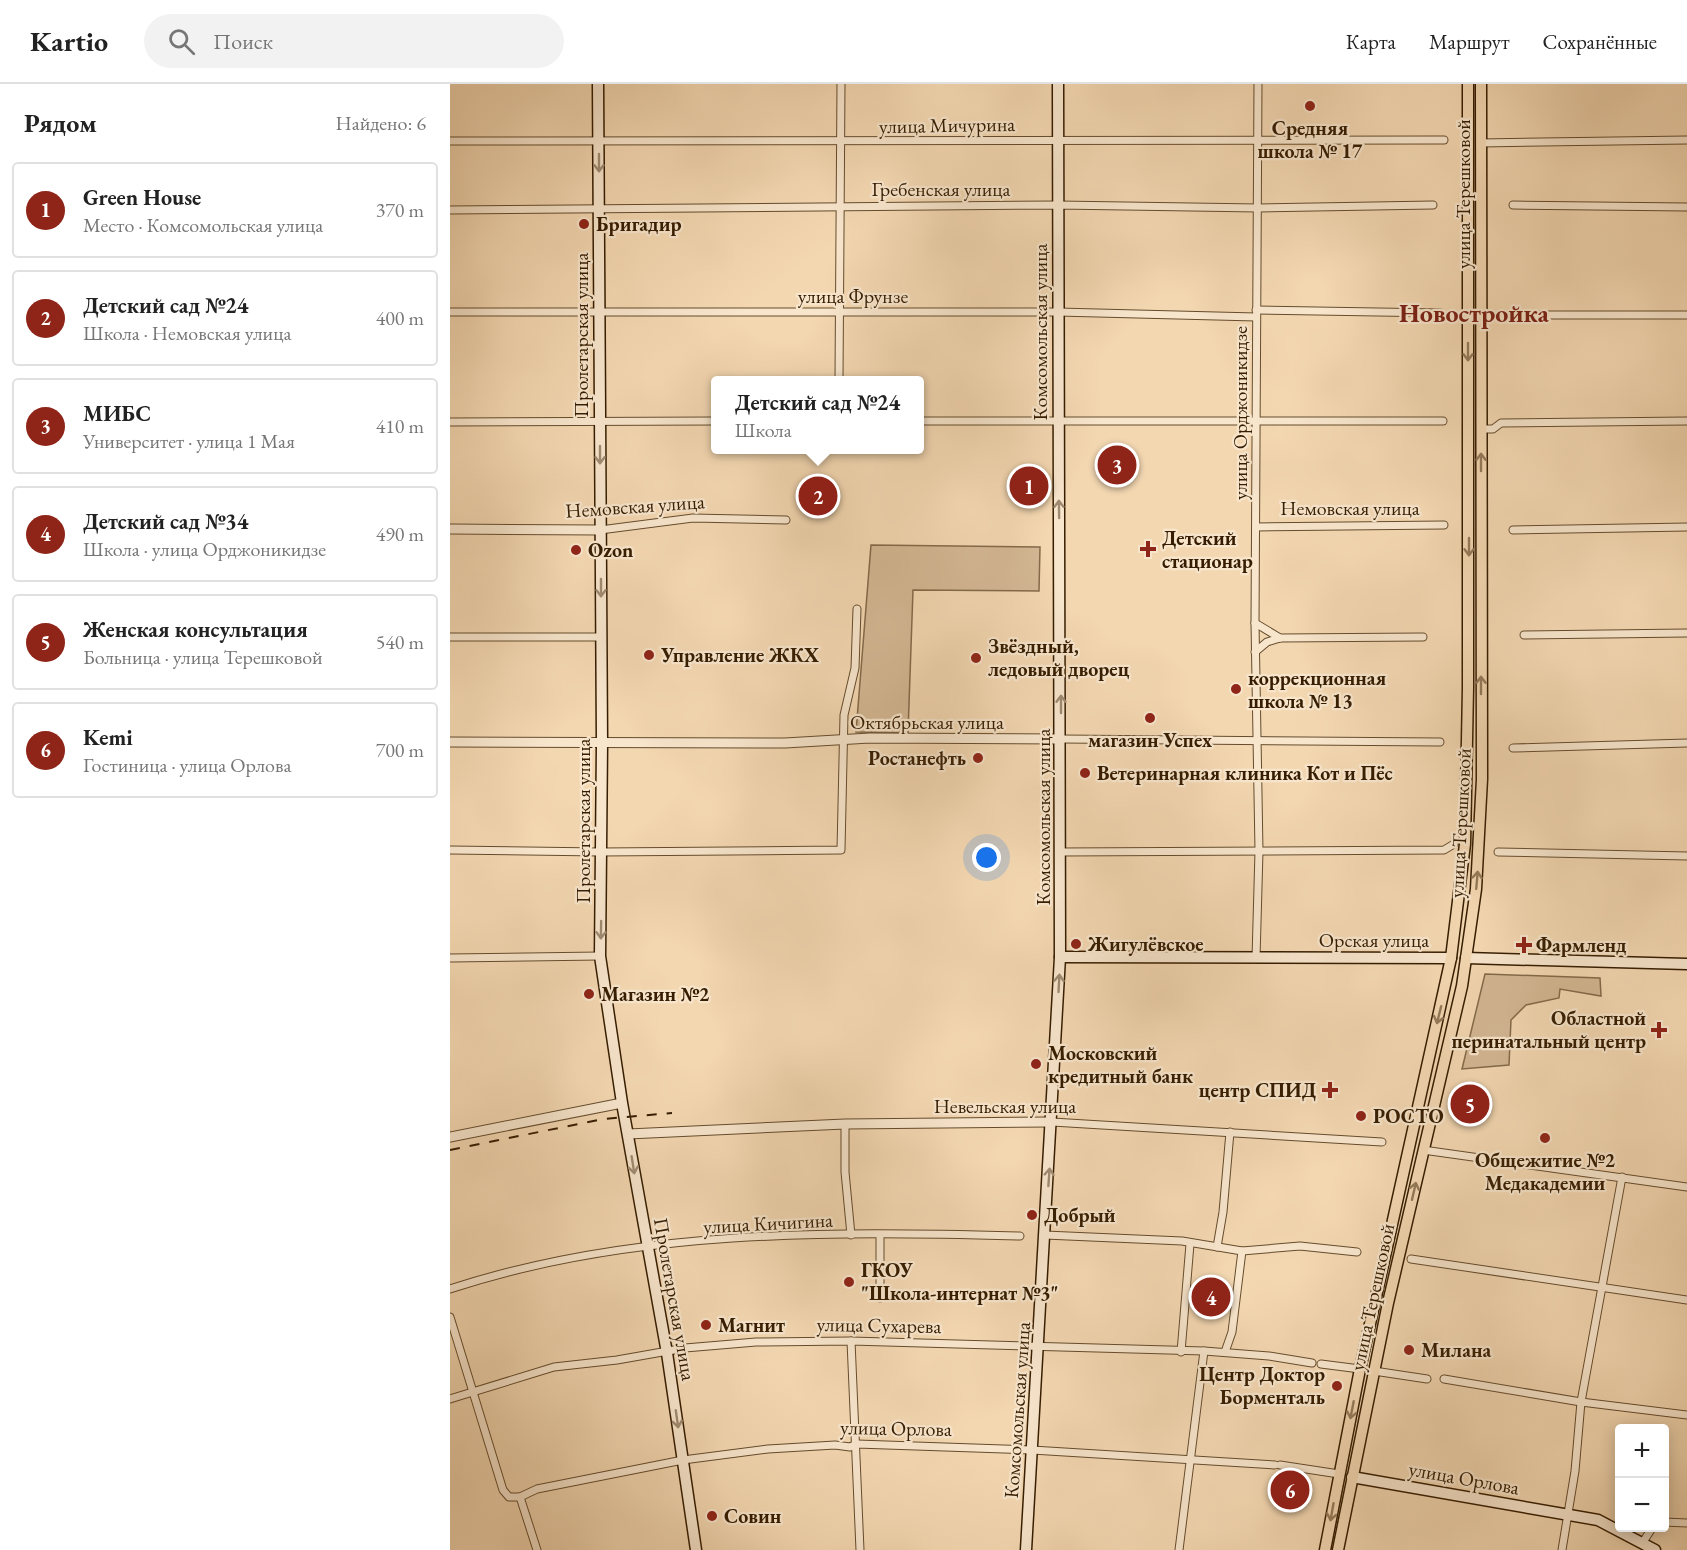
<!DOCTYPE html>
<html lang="ru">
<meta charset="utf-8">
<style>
:root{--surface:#fff;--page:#f2f2f2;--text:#222;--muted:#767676;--line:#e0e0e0;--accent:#8f2418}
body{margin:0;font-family:"EB Garamond",serif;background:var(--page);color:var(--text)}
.controls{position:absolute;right:18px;bottom:18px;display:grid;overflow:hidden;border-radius:6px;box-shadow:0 3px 15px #0003}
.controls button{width:54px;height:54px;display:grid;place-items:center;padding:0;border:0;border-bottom:2px solid var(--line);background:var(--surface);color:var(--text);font:30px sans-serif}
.you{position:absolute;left:537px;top:774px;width:21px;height:21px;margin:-15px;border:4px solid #fff;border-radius:50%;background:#1a73e8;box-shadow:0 0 0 9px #1a73e833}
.badge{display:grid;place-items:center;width:39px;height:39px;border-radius:50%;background:var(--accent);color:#fff;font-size:20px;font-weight:700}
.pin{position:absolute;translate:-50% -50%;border:3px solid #fff;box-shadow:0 2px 6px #0006}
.popup{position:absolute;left:261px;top:292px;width:213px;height:78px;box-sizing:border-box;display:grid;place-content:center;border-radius:6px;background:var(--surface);filter:drop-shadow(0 2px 4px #0005);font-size:20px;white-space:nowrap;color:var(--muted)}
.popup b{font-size:22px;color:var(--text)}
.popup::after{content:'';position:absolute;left:50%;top:100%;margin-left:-12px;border:12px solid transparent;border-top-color:var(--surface)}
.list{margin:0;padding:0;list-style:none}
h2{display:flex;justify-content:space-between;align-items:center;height:78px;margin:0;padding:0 24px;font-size:26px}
h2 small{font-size:20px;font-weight:400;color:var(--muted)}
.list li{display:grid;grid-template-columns:39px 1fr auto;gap:18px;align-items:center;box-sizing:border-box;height:96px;margin:0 12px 12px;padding:0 12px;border:2px solid var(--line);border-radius:6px}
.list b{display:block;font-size:22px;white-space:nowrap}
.list p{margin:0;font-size:20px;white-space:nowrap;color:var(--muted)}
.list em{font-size:20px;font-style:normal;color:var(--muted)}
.icon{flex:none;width:33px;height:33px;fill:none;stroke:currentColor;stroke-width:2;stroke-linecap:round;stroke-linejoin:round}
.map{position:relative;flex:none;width:1237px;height:1466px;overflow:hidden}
header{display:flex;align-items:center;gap:36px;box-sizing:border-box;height:84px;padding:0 30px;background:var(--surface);border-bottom:2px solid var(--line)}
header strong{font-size:28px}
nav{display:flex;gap:33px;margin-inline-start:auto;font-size:21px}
.search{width:420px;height:54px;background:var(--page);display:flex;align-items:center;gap:15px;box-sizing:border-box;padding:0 21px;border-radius:33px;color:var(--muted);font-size:22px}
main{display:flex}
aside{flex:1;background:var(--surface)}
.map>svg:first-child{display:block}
</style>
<header>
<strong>Kartio</strong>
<div class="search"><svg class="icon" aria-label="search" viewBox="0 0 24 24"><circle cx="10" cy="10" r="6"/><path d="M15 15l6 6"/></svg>Поиск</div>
<nav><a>Карта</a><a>Маршрут</a><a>Сохранённые</a></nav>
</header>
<main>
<aside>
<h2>Рядом<small>Найдено: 6</small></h2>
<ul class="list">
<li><span class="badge">1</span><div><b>Green House</b><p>Место · Комсомольская улица</p></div><em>370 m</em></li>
<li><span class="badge">2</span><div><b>Детский сад №24</b><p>Школа · Немовская улица</p></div><em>400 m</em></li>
<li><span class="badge">3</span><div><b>МИБС</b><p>Университет · улица 1 Мая</p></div><em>410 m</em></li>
<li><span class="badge">4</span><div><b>Детский сад №34</b><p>Школа · улица Орджоникидзе</p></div><em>490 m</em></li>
<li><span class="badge">5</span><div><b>Женская консультация</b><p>Больница · улица Терешковой</p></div><em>540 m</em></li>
<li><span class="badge">6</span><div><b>Kemi</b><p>Гостиница · улица Орлова</p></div><em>700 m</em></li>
</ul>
</aside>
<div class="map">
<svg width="1237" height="1466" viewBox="0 0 1237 1466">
<rect width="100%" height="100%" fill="#f3d7b1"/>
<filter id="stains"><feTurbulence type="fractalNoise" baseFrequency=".00333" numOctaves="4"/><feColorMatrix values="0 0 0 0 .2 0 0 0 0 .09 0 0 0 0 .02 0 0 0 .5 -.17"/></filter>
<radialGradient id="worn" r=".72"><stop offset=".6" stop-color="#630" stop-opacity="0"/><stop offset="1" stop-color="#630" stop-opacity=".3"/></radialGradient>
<g fill="#d3b793" stroke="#846a4a" stroke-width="1.5">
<path d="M421 461 590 463 589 507 463 506 458 649 406 648Z"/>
<path d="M1035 890 1150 894 1151 912 1110 905 1109 914 1076 921 1061 936 1059 981 1012 985Z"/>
</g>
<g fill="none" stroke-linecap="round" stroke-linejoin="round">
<g stroke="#654c2d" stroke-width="9">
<g id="minor">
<path d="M0 57 994 56"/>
<path d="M1031 59 1237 56"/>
<path d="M1063 121 1237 123"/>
<path d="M0 126 608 121 808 124 983 121"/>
<path d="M806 226 990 229"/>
<path d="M0 228H608L806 233"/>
<path d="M1060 231H1237"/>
<path d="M389 296 391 0"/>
<path d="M470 337H993"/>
<path d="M0 338 266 337"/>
<path d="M1031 345H1043L1051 339 1237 337"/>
<path d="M806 443 994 441"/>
<path d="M150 446 243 434 336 436"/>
<path d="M1063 446 1237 443"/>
<path d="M805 539 830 554"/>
<path d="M1074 551 1237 549"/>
<path d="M0 553H151"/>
<path d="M805 568 817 558 830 554 973 553"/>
<path d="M611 655 990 658"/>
<path d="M1063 664 1237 659"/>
<path d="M0 766 151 768 391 766 394 631 405 584 407 525"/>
<path d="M611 768 994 766 1004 760"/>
<path d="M1048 768 1237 772"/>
<path d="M0 874 150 872"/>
<path d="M806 874 809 767 805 539 808 0"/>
<path d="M602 1038 932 1058"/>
<path d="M395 1040V1088L401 1151"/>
<path d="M973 1066 1237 1103"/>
<path d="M595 1151 732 1157 792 1167 850 1162 907 1168"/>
<path d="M767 1163 773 1128 780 1048"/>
<path d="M961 1175 1237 1216"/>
<path d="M0 1205C182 1145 381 1147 570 1152"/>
<path d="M430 1214V1152"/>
<path d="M0 1233 53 1406 59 1413H70L87 1466"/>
<path d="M401 1257 410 1466"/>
<path d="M731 1268 740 1160"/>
<path d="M775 1268 782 1248 792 1167"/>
<path d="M871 1280 910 1285"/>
<path d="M924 1287 977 1295"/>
<path d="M994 1295 1131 1318 1237 1331"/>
<path d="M0 1315 104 1283 167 1276 235 1264 306 1258 401 1257 754 1267 819 1272 862 1279"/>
<path d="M830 1381 889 1390"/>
<path d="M70 1413 87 1405 233 1376 318 1365 385 1361 400 1363 407 1360 582 1366 825 1381"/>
<path d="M1214 1438 1237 1439"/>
<path d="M1193 1458 1202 1444"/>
<path d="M729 1466 754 1267"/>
<path d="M1112 1466 1125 1387 1131 1318 1172 1093"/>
</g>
</g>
<g stroke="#654c2d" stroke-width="11">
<g id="tertiary">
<path d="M0 445 150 446"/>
<path d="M0 658 335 659 420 654 611 655"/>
<path d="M178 1050 395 1040 602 1038"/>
<path d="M0 1053 172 1019"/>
</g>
</g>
<g stroke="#361d01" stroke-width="13">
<g id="secondary">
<path d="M148 0 152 659 150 872 172 1019 217 1269 246 1466"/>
<path d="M610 873 1001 874"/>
<path d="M1016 874 1237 880"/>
<path d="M902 1393 1148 1436 1205 1466"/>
<path d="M576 1466 610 873 608 0"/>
</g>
</g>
<g stroke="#361d01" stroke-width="13">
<g id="primary">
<path d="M875 1466 910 1285 1001 874 1015 760 1018 604V0"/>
<path d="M888 1466 938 1219 1012 902 1026 805 1032 695 1031 0"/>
</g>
</g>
<use href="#minor" stroke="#f7e5cc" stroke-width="7"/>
<use href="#tertiary" stroke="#f7e5cc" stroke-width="9"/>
<use href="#secondary" stroke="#f7e5cc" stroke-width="10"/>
<use href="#primary" stroke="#f3d7b1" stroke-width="10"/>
<path stroke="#361d01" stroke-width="2" stroke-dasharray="10 10" stroke-linecap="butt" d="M0 1066 153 1035 222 1029"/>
</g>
<defs><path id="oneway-shaft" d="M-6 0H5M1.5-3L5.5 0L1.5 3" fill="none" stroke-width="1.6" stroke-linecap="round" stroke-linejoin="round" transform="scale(1.5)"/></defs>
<g stroke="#a08b71">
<use href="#oneway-shaft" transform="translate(149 79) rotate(90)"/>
<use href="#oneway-shaft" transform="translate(150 371) rotate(90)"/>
<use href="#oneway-shaft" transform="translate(609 425) rotate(-91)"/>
<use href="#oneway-shaft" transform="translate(151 504) rotate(90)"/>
<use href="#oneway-shaft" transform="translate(611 620) rotate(-90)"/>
<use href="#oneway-shaft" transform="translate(151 846) rotate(91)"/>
<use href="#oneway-shaft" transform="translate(609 899) rotate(-87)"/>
<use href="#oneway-shaft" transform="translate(183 1081) rotate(81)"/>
<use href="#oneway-shaft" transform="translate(599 1093) rotate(-86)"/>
<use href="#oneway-shaft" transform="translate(227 1335) rotate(82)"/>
</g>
<g stroke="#947a59">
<use href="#oneway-shaft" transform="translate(1018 268) rotate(90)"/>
<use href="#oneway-shaft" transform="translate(1031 378) rotate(-90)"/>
<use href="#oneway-shaft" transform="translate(1019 463) rotate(90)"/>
<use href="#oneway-shaft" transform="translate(1031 601) rotate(-90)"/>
<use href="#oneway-shaft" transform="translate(1027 796) rotate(-85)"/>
<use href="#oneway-shaft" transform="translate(989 931) rotate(104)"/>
<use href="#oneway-shaft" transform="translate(964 1107) rotate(-77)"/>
<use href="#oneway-shaft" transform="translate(902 1326) rotate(101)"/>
<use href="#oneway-shaft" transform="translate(882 1428) rotate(100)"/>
</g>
<g fill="#8f2418" stroke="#f7e5cc" stroke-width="2">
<circle cx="860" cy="22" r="6"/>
<circle cx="134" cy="140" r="6"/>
<path d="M695 456h6v6h6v6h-6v6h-6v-6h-6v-6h6z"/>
<circle cx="126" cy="466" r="6"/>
<circle cx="199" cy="571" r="6"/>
<circle cx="526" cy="574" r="6"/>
<circle cx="786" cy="605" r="6"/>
<circle cx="700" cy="634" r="6"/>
<circle cx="528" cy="674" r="6"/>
<circle cx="635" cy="689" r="6"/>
<circle cx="626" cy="860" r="6"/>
<path d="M1071 852h6v6h6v6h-6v6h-6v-6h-6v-6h6z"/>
<circle cx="139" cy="910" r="6"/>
<path d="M1206 937h6v6h6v6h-6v6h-6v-6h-6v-6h6z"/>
<circle cx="586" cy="980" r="6"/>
<path d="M877 997h6v6h6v6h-6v6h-6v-6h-6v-6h6z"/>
<circle cx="911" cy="1032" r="6"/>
<circle cx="1095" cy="1054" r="6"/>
<circle cx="582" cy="1131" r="6"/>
<circle cx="399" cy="1198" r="6"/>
<circle cx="256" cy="1241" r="6"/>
<circle cx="959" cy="1266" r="6"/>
<circle cx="887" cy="1302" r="6"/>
<circle cx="262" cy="1432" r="6"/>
</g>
<g text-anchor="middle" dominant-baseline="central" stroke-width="4.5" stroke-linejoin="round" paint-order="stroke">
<g font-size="20" fill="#361d01" stroke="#f7e5cc">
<text transform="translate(497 41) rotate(-1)">улица Мичурина</text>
<text x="491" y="105">Гребенская улица</text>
<text transform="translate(1013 110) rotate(-90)">улица Терешковой</text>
<text x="403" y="212">улица Фрунзе</text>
<text transform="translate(590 248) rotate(-90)">Комсомольская улица</text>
<text transform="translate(131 251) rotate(-90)">Пролетарская улица</text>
<text transform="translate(790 329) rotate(-90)">улица Орджоникидзе</text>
<text transform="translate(185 422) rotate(-4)">Немовская улица</text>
<text x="900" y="424">Немовская улица</text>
<text x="477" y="638">Октябрьская улица</text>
<text transform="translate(593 733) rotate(-90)">Комсомольская улица</text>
<text transform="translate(133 737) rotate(-90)">Пролетарская улица</text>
<text transform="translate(1010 739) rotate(-87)">улица Терешковой</text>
<text x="924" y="856">Орская улица</text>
<text x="555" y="1022">Невельская улица</text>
<text transform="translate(318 1139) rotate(-3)">улица Кичигина</text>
<text transform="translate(922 1213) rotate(-78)">улица Терешковой</text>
<text transform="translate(225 1215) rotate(80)">Пролетарская улица</text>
<text transform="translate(429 1241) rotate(1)">улица Сухарева</text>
<text transform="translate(567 1326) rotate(-86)">Комсомольская улица</text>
<text transform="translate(446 1344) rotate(1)">улица Орлова</text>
<text transform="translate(1014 1394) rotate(10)">улица Орлова</text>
</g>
<g font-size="20" font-weight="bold" fill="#361d01" stroke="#f7e5cc" text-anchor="start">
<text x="860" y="44" text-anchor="middle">Средняя<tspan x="860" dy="23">школа № 17</tspan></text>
<text x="146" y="140">Бригадир</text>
<text x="712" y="454">Детский<tspan x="712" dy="23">стационар</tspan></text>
<text x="138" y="466">Ozon</text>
<text x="538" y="562">Звёздный,<tspan x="538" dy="23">ледовый дворец</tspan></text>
<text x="211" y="571">Управление ЖКХ</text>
<text x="798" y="594">коррекционная<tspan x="798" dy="23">школа № 13</tspan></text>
<text x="700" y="656" text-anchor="middle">магазин Успех</text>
<text x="516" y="674" text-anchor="end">Ростанефть</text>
<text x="647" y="689">Ветеринарная клиника Кот и Пёс</text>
<text x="638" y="860">Жигулёвское</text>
<text x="1086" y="861">Фармленд</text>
<text x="151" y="910">Магазин №2</text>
<text x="1196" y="934" text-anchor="end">Областной<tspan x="1196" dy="23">перинатальный центр</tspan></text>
<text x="598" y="969">Московский<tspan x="598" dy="23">кредитный банк</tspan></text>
<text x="866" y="1006" text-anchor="end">центр СПИД</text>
<text x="923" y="1032">РОСТО</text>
<text x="1095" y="1076" text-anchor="middle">Общежитие №2<tspan x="1095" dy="23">Медакадемии</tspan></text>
<text x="594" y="1131">Добрый</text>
<text x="411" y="1186">ГКОУ<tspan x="411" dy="23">"Школа-интернат №3"</tspan></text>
<text x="268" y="1241">Магнит</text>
<text x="971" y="1266">Милана</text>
<text x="875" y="1290" text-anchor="end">Центр Доктор<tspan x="875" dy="23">Борменталь</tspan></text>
<text x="274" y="1432">Совин</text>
</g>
<g font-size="26" font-weight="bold" fill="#7a1f14" stroke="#f7e5cc">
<text x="1024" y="229">Новостройка</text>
</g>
</g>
<rect width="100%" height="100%" filter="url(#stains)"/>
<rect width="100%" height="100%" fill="url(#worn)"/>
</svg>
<div class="controls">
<button>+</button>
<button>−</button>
</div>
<div class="you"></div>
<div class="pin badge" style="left:579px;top:402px">1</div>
<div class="pin badge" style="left:368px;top:412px">2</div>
<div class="popup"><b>Детский сад №24</b>Школа</div>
<div class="pin badge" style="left:667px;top:381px">3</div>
<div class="pin badge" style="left:761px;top:1213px">4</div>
<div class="pin badge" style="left:1020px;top:1020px">5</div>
<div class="pin badge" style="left:840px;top:1406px">6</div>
</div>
</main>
